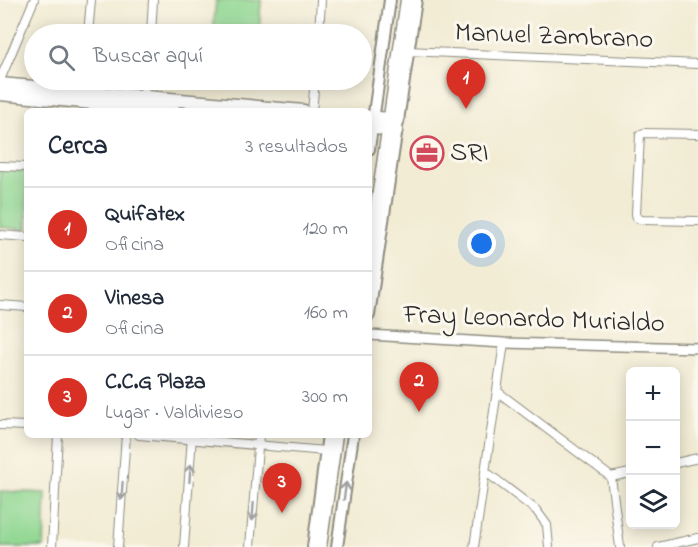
<!DOCTYPE html>
<html lang="es">
<meta charset="utf-8">
<style>
:root{--surface:#fff;--page:#f2f2f3;--text:#1f2937;--muted:#747a83;--line:#e0e1e3;--accent:#d93025}
body{margin:0;font-family:"Indie Flower",sans-serif;background:var(--page);color:var(--text)}
.controls{position:absolute;right:18px;bottom:18px;display:grid;overflow:hidden;border-radius:9px;box-shadow:0 3px 15px #0003}
.controls button{width:54px;height:54px;display:grid;place-items:center;padding:0;border:0;border-bottom:2px solid var(--line);background:var(--surface);color:var(--text);font:30px sans-serif}
.you{position:absolute;left:482px;top:244px;width:21px;height:21px;margin:-15px;border:4px solid #fff;border-radius:50%;background:#1a73e8;box-shadow:0 0 0 9px #1a73e833}
.badge{display:grid;place-items:center;width:39px;height:39px;border-radius:50%;background:var(--accent);color:#fff;font-size:20px;font-weight:700}
.pin{position:absolute;translate:-50% -50px;filter:drop-shadow(0 2px 3px #0008)}
.pin::after{content:'';position:absolute;top:32px;width:21px;height:18px;background:inherit;clip-path:polygon(0 0,100% 0,50% 100%)}
.list{margin:0;padding:0;list-style:none}
h2{display:flex;justify-content:space-between;align-items:center;height:78px;margin:0;padding:0 24px;font-size:26px}
h2 small{font-size:20px;font-weight:400;color:var(--muted)}
.list li{display:grid;grid-template-columns:39px 1fr auto;gap:18px;align-items:center;box-sizing:border-box;height:84px;padding:0 24px;border-top:2px solid var(--line)}
.list b{display:block;font-size:22px;white-space:nowrap}
.list p{margin:0;font-size:20px;white-space:nowrap;color:var(--muted)}
.list em{font-size:20px;font-style:normal;color:var(--muted)}
.icon{flex:none;width:33px;height:33px;fill:none;stroke:currentColor;stroke-width:2;stroke-linecap:round;stroke-linejoin:round}
.map{position:relative;flex:none;width:698px;height:547px;overflow:hidden}
.search{position:absolute;background:var(--surface);box-shadow:0 3px 15px #0003;left:24px;top:24px;width:348px;height:66px;display:flex;align-items:center;gap:15px;box-sizing:border-box;padding:0 21px;border-radius:33px;color:var(--muted);font-size:22px}
.panel{position:absolute;background:var(--surface);box-shadow:0 3px 15px #0003;left:24px;top:108px;width:348px;height:330px;border-radius:9px}
.map>svg:first-child{display:block}
</style>
<div class="map">
<svg width="698" height="547" viewBox="0 0 698 547">
<rect width="100%" height="100%" fill="#fbf7ec"/>
<filter id="ink" filterUnits="userSpaceOnUse"><feTurbulence type="fractalNoise" baseFrequency=".0167" numOctaves="2"/><feDisplacementMap in="SourceGraphic" scale="12" xChannelSelector="R" yChannelSelector="G"/><feConvolveMatrix kernelMatrix="1 2 1 2 8 2 1 2 1" color-interpolation-filters="sRGB"/></filter>
<filter id="wash" filterUnits="userSpaceOnUse"><feTurbulence type="fractalNoise" baseFrequency=".008" numOctaves="4" result="noise"/><feDisplacementMap in="SourceGraphic" scale="24" xChannelSelector="R" yChannelSelector="G"/><feGaussianBlur stdDeviation="1.35" result="paint"/><feColorMatrix in="noise" values="0 0 0 0 0 0 0 0 0 0 0 0 0 0 0 0 0 1.4 0 .05"/><feComposite in="paint" operator="in"/></filter>
<g filter="url(#wash)">
<rect width="100%" height="100%" fill="#f2ecd4"/>
<g fill="#90d792" stroke="#5e815e" stroke-width="1.5">
<path d="M216 0H261L259 34H213Z"/>
<path d="M0 168 27 171V230L0 227Z"/>
<path d="M0 491 46 493 44 547H0Z"/>
</g>
</g>
<g filter="url(#ink)">
<g fill="none" stroke-linecap="round" stroke-linejoin="round">
<g stroke="#8e8c80" stroke-width="10">
<g id="minor">
<path d="M88 34 91 0"/>
<path d="M151 34 153 0"/>
<path d="M319 34 321 0"/>
<path d="M408 51 698 64"/>
<path d="M0 80 34 0"/>
<path d="M82 91 84 80"/>
<path d="M143 97 146 80"/>
<path d="M312 111 315 80"/>
<path d="M698 134 644 133 640 135 636 214 637 218 642 220 698 221"/>
<path d="M0 166 27 167"/>
<path d="M0 235 27 237"/>
<path d="M0 305 27 307"/>
<path d="M498 392 611 477 620 547"/>
<path d="M0 425 27 426"/>
<path d="M139 435 326 451"/>
<path d="M676 463 698 458"/>
<path d="M486 472 536 510 547 525 549 547"/>
<path d="M611 477 630 473"/>
<path d="M52 547 58 435"/>
<path d="M118 547 126 435"/>
<path d="M184 547 192 436"/>
<path d="M250 547 259 435"/>
<path d="M474 547 504 343"/>
<path d="M658 547 698 538"/>
</g>
</g>
<g stroke="#8e8c80" stroke-width="12">
<path id="tertiary" d="M369 335 504 343 698 348"/>
</g>
<g stroke="#8e8c80" stroke-width="14">
<g id="secondary">
<path d="M369 149 390 0"/>
<path d="M369 315 416 0"/>
<path d="M313 547 328 435"/>
<path d="M337 547 353 435"/>
</g>
</g>
<g stroke="#8e8c80" stroke-width="15">
<g id="primary">
<path d="M0 84 304 111"/>
<path d="M0 94 175 111"/>
<path d="M369 117 398 120"/>
<path d="M369 127 396 131"/>
<path d="M369 260 407 0"/>
<path d="M320 547 336 435"/>
</g>
</g>
<use href="#minor" stroke="#fff" stroke-width="8"/>
<use href="#tertiary" stroke="#fff" stroke-width="9"/>
<use href="#secondary" stroke="#fff" stroke-width="10"/>
<use href="#primary" stroke="#fff" stroke-width="12"/>
</g>
<defs><path id="oneway-shaft" d="M-6 0H5M1.5-3L5.5 0L1.5 3" fill="none" stroke-width="1.6" stroke-linecap="round" stroke-linejoin="round" transform="scale(1.5)"/></defs>
<g stroke="#a0a0a0">
<use href="#oneway-shaft" transform="translate(190 473) rotate(-86)"/>
<use href="#oneway-shaft" transform="translate(122 491) rotate(94)"/>
<use href="#oneway-shaft" transform="translate(345 491) rotate(-82)"/>
<use href="#oneway-shaft" transform="translate(253 512) rotate(94)"/>
</g>
</g>
<defs>
<g id="office-ring" transform="scale(1.725)"><circle r="9.5" fill="#fbf7ec" stroke="#d1495b" stroke-width="1.5"/><path d="M-6-3h4V-5.5h4V-3h4V5H-6ZM-1-4.5V-3h2v-1.5ZM-6 0V1H6V0Z" fill="#d1495b"/></g>
</defs>
<g fill-rule="evenodd">
<use href="#office-ring" x="427" y="153"/>
</g>
<g text-anchor="middle" dominant-baseline="central" stroke-width="6" stroke-linejoin="round" paint-order="stroke">
<g font-size="27" fill="#2b2b2b" stroke="#fbf7ec">
<text transform="translate(554 37) rotate(2)">Manuel Zambrano</text>
<text transform="translate(534 320) rotate(2)">Fray Leonardo Murialdo</text>
</g>
<g font-size="27" fill="#2b2b2b" stroke="#fbf7ec" text-anchor="start">
<text x="450" y="153">SRI</text>
</g>
</g>
</svg>
<div class="controls">
<button>+</button>
<button>−</button>
<button><svg class="icon" aria-label="layers" viewBox="0 0 24 24"><path d="M12 4l9 5-9 5-9-5zM3 14l9 5 9-5"/></svg></button>
</div>
<div class="you"></div>
<div class="pin badge" style="left:466px;top:109px">1</div>
<div class="pin badge" style="left:419px;top:412px">2</div>
<div class="pin badge" style="left:282px;top:513px">3</div>
<div class="search"><svg class="icon" aria-label="search" viewBox="0 0 24 24"><circle cx="10" cy="10" r="6"/><path d="M15 15l6 6"/></svg>Buscar aquí</div>
<section class="panel">
<h2>Cerca<small>3 resultados</small></h2>
<ul class="list">
<li><span class="badge">1</span><div><b>Quifatex</b><p>Oficina</p></div><em>120 m</em></li>
<li><span class="badge">2</span><div><b>Vinesa</b><p>Oficina</p></div><em>160 m</em></li>
<li><span class="badge">3</span><div><b>C.C.G Plaza</b><p>Lugar · Valdivieso</p></div><em>300 m</em></li>
</ul>
</section>
</div>
